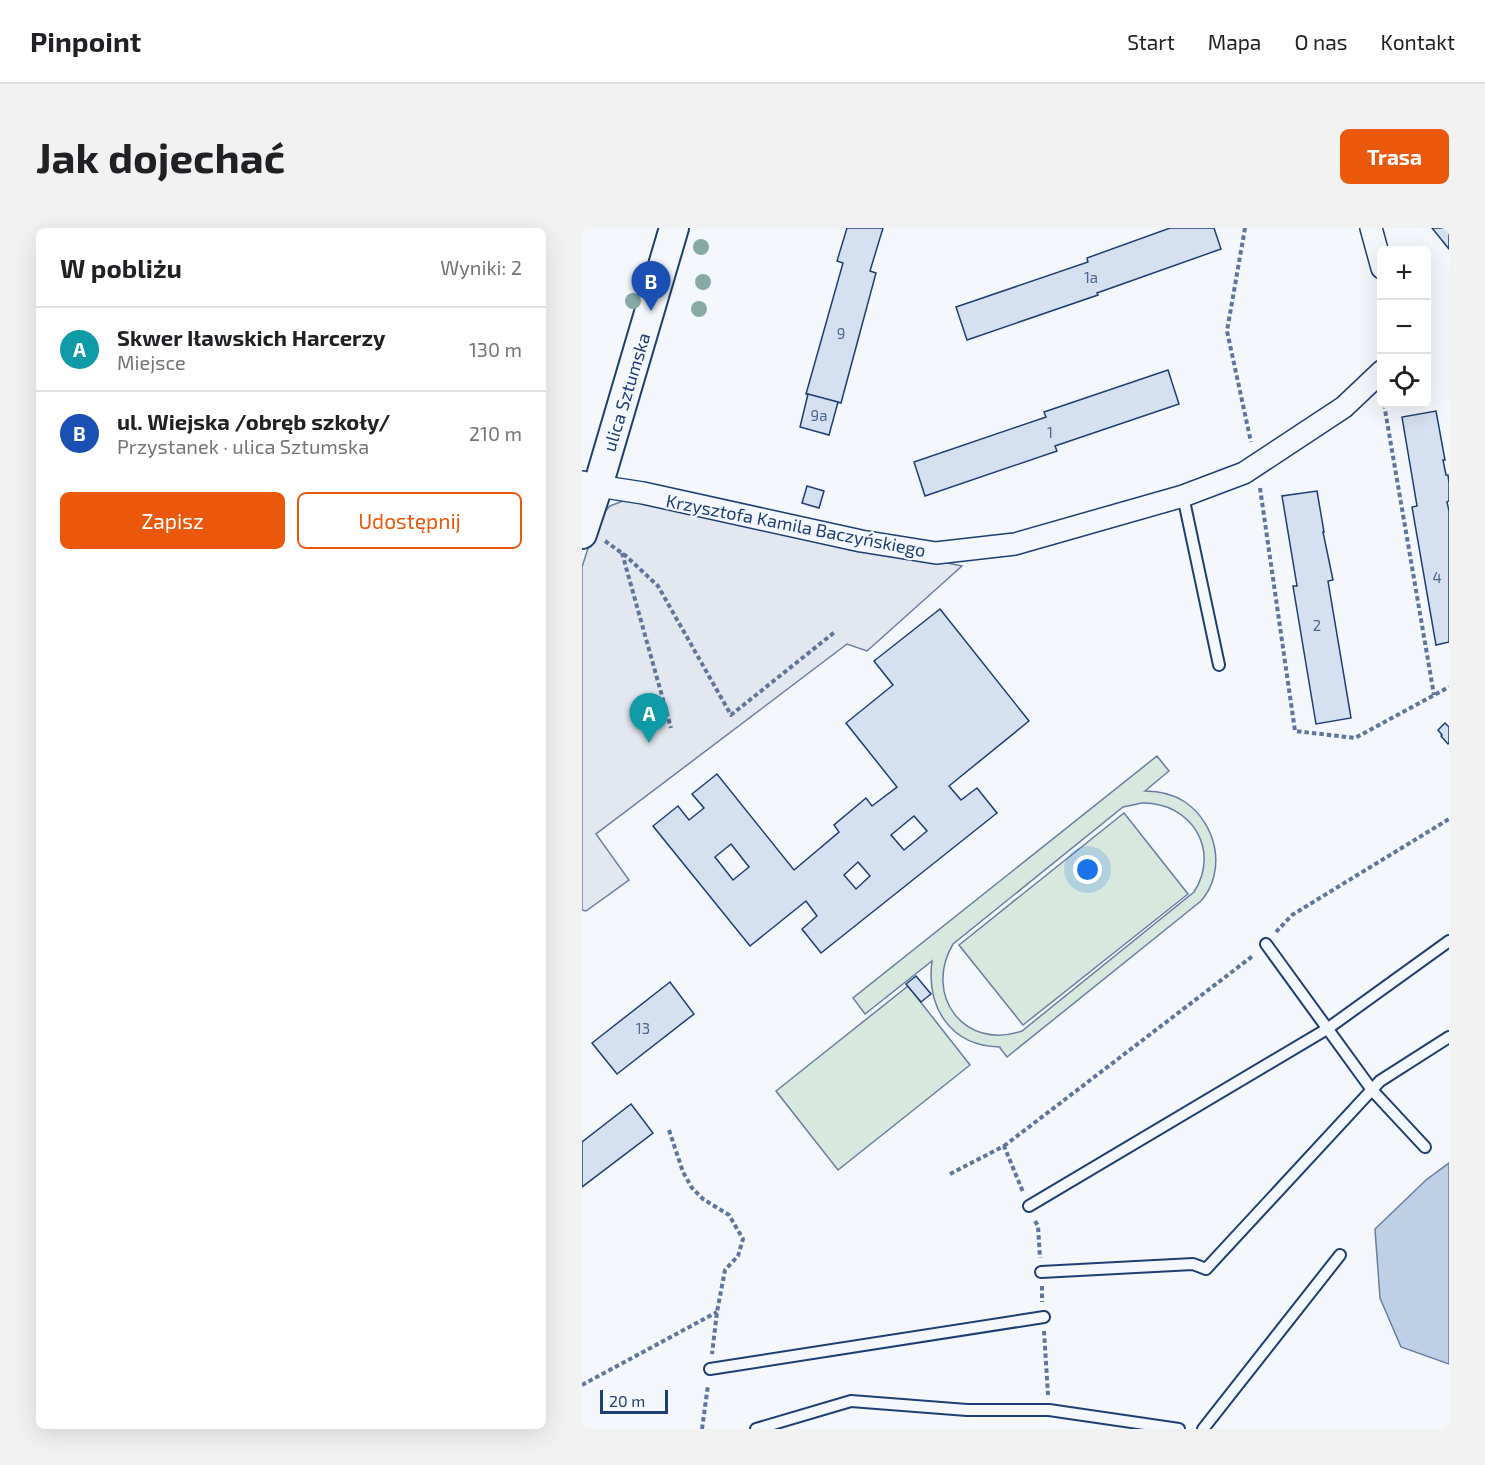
<!DOCTYPE html>
<html lang="pl">
<meta charset="utf-8">
<style>
:root{--surface:#fff;--page:#f2f2f2;--text:#202124;--muted:#757577;--line:#e0e0e0;--accent:#ea580c}
body{margin:0;font-family:"Exo 2",sans-serif;background:var(--page);color:var(--text)}
.controls{position:absolute;right:18px;top:18px;display:grid;overflow:hidden;border-radius:9px;box-shadow:0 6px 24px #0002}
.controls button{width:54px;height:54px;display:grid;place-items:center;padding:0;border:0;border-bottom:2px solid var(--line);background:var(--surface);color:var(--text);font:30px sans-serif}
.scale{position:absolute;left:18px;bottom:15px;width:68px;box-sizing:border-box;padding-left:6px;border:3px solid #1d3f73;border-top:0;font-size:16px;line-height:21px;white-space:nowrap;color:#1d3f73;-webkit-text-stroke:4px #f4f7fb;paint-order:stroke}
.you{position:absolute;left:506px;top:642px;width:21px;height:21px;margin:-15px;border:4px solid #fff;border-radius:50%;background:#1a73e8;box-shadow:0 0 0 9px #1a73e833}
.badge{display:grid;place-items:center;width:39px;height:39px;border-radius:50%;background:var(--accent);color:#fff;font-size:20px;font-weight:700}
.pin{position:absolute;translate:-50% -50px;filter:drop-shadow(0 2px 3px #0008)}
.pin::after{content:'';position:absolute;top:32px;width:21px;height:18px;background:inherit;clip-path:polygon(0 0,100% 0,50% 100%)}
.list{margin:0;padding:0;list-style:none}
h2{display:flex;justify-content:space-between;align-items:center;height:78px;margin:0;padding:0 24px;font-size:26px}
h2 small{font-size:20px;font-weight:400;color:var(--muted)}
.list li{display:grid;grid-template-columns:39px 1fr auto;gap:18px;align-items:center;box-sizing:border-box;height:84px;padding:0 24px;border-top:2px solid var(--line)}
.list b{display:block;font-size:22px;white-space:nowrap}
.list p{margin:0;font-size:20px;white-space:nowrap;color:var(--muted)}
.list em{font-size:20px;font-style:normal;color:var(--muted)}
.actions{display:flex;gap:12px;padding:18px 24px}
.actions a{flex:1;padding:14px 0;border:2px solid var(--accent);border-radius:9px;text-align:center;font-size:21px;color:var(--accent)}
.actions .main{background:var(--accent);color:#fff}
.icon{flex:none;width:33px;height:33px;fill:none;stroke:currentColor;stroke-width:2;stroke-linecap:round;stroke-linejoin:round}
.map{position:relative;flex:none;width:867px;height:1201px;overflow:hidden;border-radius:9px}
header{display:flex;align-items:center;gap:36px;box-sizing:border-box;height:84px;padding:0 30px;background:var(--surface);border-bottom:2px solid var(--line)}
header strong{font-size:28px}
nav{display:flex;gap:33px;margin-inline-start:auto;font-size:21px}
.intro{display:flex;align-items:center;justify-content:space-between;box-sizing:border-box;height:144px;padding:0 36px}
h1{margin:0;font-size:42px}
.button{padding:15px 27px;border-radius:9px;background:var(--accent);color:#fff;font-size:21px;font-weight:700}
main{display:flex;gap:36px;padding:0 36px}
aside{flex:1;background:var(--surface);border-radius:9px;box-shadow:0 6px 24px #0002}
.map>svg:first-child{display:block}
</style>
<header>
<strong>Pinpoint</strong>
<nav><a>Start</a><a>Mapa</a><a>O nas</a><a>Kontakt</a></nav>
</header>
<div class="intro"><h1>Jak dojechać</h1><a class="button">Trasa</a></div>
<main>
<aside>
<h2>W pobliżu<small>Wyniki: 2</small></h2>
<ul class="list">
<li><span class="badge" style="background:#0f9aa8">A</span><div><b>Skwer Iławskich Harcerzy</b><p>Miejsce</p></div><em>130 m</em></li>
<li><span class="badge" style="background:#1a4fb4">B</span><div><b>ul. Wiejska /obręb szkoły/</b><p>Przystanek · ulica Sztumska</p></div><em>210 m</em></li>
</ul>
<div class="actions"><a class="main">Zapisz</a><a>Udostępnij</a></div>
</aside>
<div class="map">
<svg width="867" height="1201" viewBox="0 0 867 1201">
<rect width="100%" height="100%" fill="#f4f7fb"/>
<g fill="#d7e8df" stroke="#687fa3" stroke-width="1.5" fill-rule="evenodd">
<path d="M575 528 587 543 563 563C577 563 591 566 603 574 635 596 645 643 619 673L425 829 418 820V819C368 818 344 779 350 733L283 786 271 770ZM560 575C609 574 639 622 612 664L440 803C382 823 341 767 371 716L541 579Z"/>
<path d="M542 585 606 666 441 797 377 717Z"/>
<path d="M326 758 388 837 256 942 194 863Z"/>
</g>
<path fill="#e3e8f0" stroke="#687fa3" stroke-width="1.5" d="M46 271 380 338 285 423 265 416 14 606 47 652 4 683 0 682V339L9 311 17 290 28 278Z"/>
<path fill="#bed0e5" stroke="#687fa3" stroke-width="1.5" d="M867 935V1136L819 1119 798 1070 793 1001 844 952Z"/>
<g fill="#d5e0f0" stroke="#1d3f73" stroke-width="1.5" fill-rule="evenodd">
<path d="M265 0H301L288 43 294 45 259 175 224 166 261 35 255 33Z"/>
<path d="M588 0H632L639 21 515 65 516 67 385 112 374 79 506 34 505 30Z"/>
<path d="M850 0H867V21Z"/>
<path d="M586 142 597 176 473 218 475 223 343 268 332 234 464 189 462 184Z"/>
<path d="M226 166 256 174 247 207 218 199Z"/>
<path d="M854 183 863 232H861L864 247H866L867 255V273L865 274 867 283V414L854 417 830 279 835 278 820 189Z"/>
<path d="M225 258 242 263 237 280 220 275Z"/>
<path d="M735 263 742 304H741L751 352 746 353 769 490 734 496 711 358H715L700 268Z"/>
<path d="M358 381 447 493 367 558 379 572 395 560 415 585 239 725 220 701 235 688 224 673 168 718 71 598 96 578 107 592 122 580 110 566 135 546 212 642 257 604 252 597 284 570 290 578 315 559 264 495 311 457 292 433ZM332 588 345 603 322 622 309 607ZM149 616 167 639 151 652 133 629ZM276 634 288 648 274 661 262 647Z"/>
<path d="M863 495 867 499V515L866 516 859 508 860 507 856 502Z"/>
<path d="M334 748 349 766 339 774 324 756Z"/>
<path d="M88 754 112 786 35 846 10 815Z"/>
<path d="M49 876 71 905 0 959V914Z"/>
</g>
<g fill="none" stroke-linecap="round" stroke-linejoin="round">
<g stroke="#1d3f73" stroke-width="14">
<g id="lane">
<path d="M601 268 637 437"/>
<path d="M684 716 790 862 843 919"/>
<path d="M447 978 745 801 867 713"/>
<path d="M459 1044 611 1036 624 1041 798 853 867 809"/>
<path d="M128 1141 462 1089"/>
<path d="M174 1201 269 1173 385 1182H467L597 1201"/>
<path d="M621 1201 758 1027"/>
</g>
</g>
<g stroke="#1d3f73" stroke-width="24">
<g id="street">
<path d="M789 0 800 40"/>
<path d="M0 254 16 258 61 265 279 313 354 325 433 316 601 268 662 245 762 179 800 143"/>
</g>
</g>
<g stroke="#1d3f73" stroke-width="32">
<path id="secondary" d="M0 306 16 258 92 0"/>
</g>
<g stroke="#5e769c" stroke-width="4" stroke-dasharray="4.5 3" stroke-linecap="butt">
<path d="M663 0 645 103 669 214"/>
<path d="M802 176 852 467"/>
<path d="M678 260 713 503 773 510 867 459"/>
<path d="M23 313 44 328 76 358 149 487 254 403"/>
<path d="M40 325 89 500"/>
<path d="M694 704 710 687 867 591"/>
<path d="M87 902 101 944 110 960 121 971 147 987 161 1011 156 1028 143 1042 135 1084 130 1126"/>
<path d="M422 918 672 727"/>
<path d="M368 946 422 918 441 964"/>
<path d="M453 993 456 998 458 1030"/>
<path d="M460 1058V1074"/>
<path d="M462 1103 466 1167"/>
<path d="M0 1157 135 1084"/>
<path d="M120 1201 126 1157"/>
</g>
<use href="#lane" stroke="#f4f7fb" stroke-width="10"/>
<use href="#street" stroke="#f4f7fb" stroke-width="21"/>
<use href="#secondary" stroke="#f4f7fb" stroke-width="28"/>
</g>
<g fill="#86aba6">
<circle cx="119" cy="19" r="8"/>
<circle cx="121" cy="54" r="8"/>
<circle cx="51" cy="73" r="8"/>
<circle cx="117" cy="81" r="8"/>
</g>
<g text-anchor="middle" dominant-baseline="central" stroke-width="4.5" stroke-linejoin="round" paint-order="stroke">
<g font-size="15" fill="#4b6792">
<text x="509" y="49">1a</text>
<text x="259" y="105">9</text>
<text x="237" y="187">9a</text>
<text x="468" y="204">1</text>
<text x="855" y="349">4</text>
<text x="735" y="397">2</text>
<text x="61" y="800">13</text>
</g>
<g font-size="18" fill="#1d3f73" stroke="#f4f7fb">
<text transform="translate(44 164) rotate(-73)">ulica Sztumska</text>
<text transform="translate(214 297) rotate(11)">Krzysztofa Kamila Baczyńskiego</text>
</g>
</g>
</svg>
<div class="controls">
<button>+</button>
<button>−</button>
<button><svg class="icon" aria-label="locate" viewBox="0 0 24 24"><circle cx="12" cy="12" r="6"/><path d="M12 2v4M12 18v4M2 12h4M18 12h4"/></svg></button>
</div>
<div class="scale">20 m</div>
<div class="you"></div>
<div class="pin badge" style="left:67px;top:515px;background:#0f9aa8">A</div>
<div class="pin badge" style="left:69px;top:83px;background:#1a4fb4">B</div>
</div>
</main>
